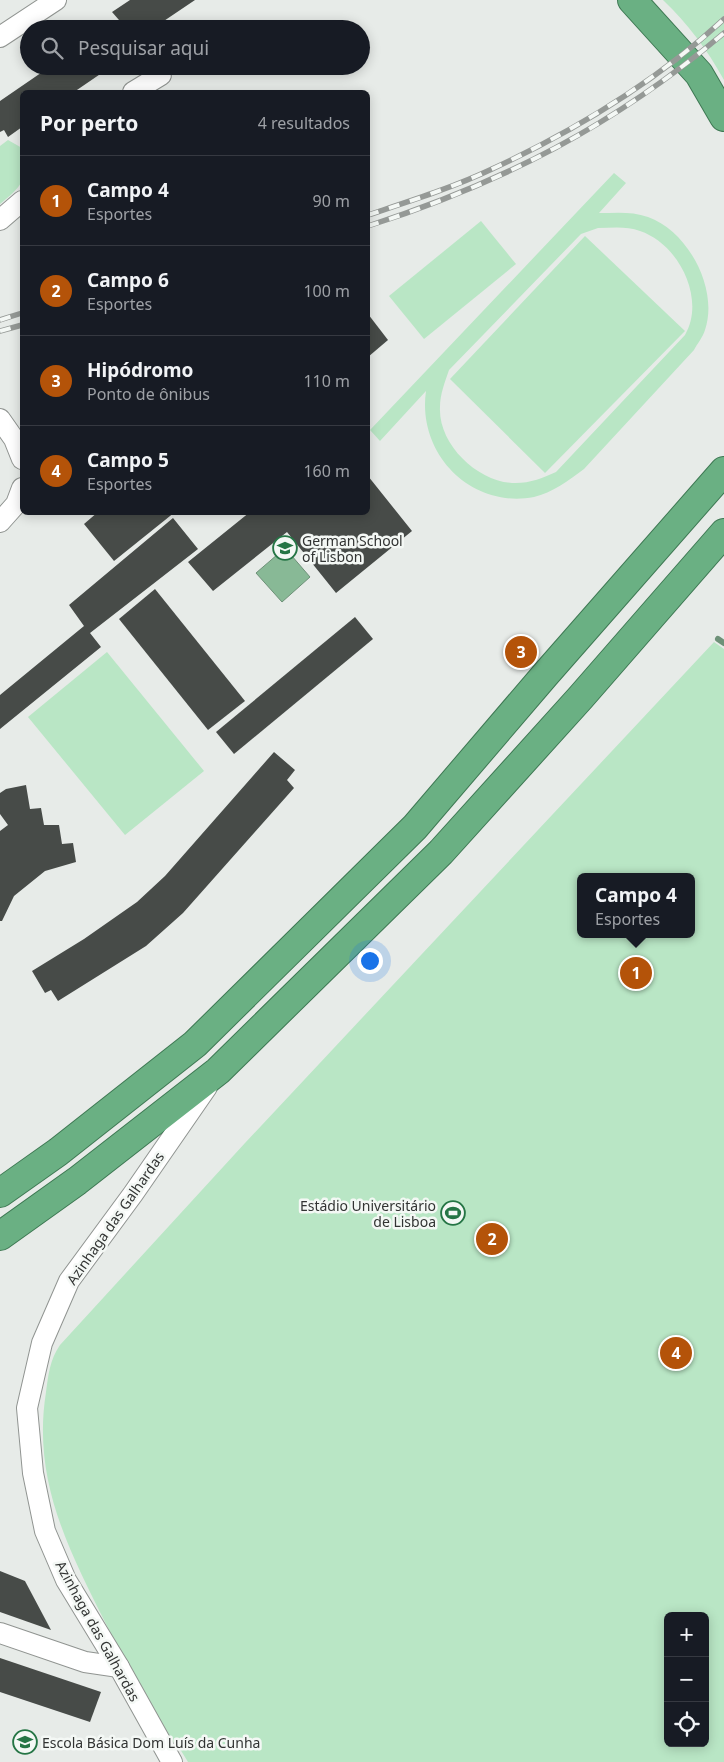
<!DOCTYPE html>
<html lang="pt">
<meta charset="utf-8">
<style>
:root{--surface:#171b24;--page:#242831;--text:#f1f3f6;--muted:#9ea1a6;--line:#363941;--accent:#b45309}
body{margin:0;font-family:"Noto Sans",sans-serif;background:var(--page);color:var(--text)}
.controls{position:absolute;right:15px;bottom:15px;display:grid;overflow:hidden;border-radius:8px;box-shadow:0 2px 12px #0003}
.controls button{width:45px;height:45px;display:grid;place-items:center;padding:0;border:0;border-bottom:1px solid var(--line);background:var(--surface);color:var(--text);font:25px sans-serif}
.you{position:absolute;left:369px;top:960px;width:18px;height:18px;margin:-12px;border:4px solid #fff;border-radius:50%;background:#1a73e8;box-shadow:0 0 0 8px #1a73e833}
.badge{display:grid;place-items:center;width:32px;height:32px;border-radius:50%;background:var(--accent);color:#fff;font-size:16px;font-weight:700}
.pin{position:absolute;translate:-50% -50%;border:2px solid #fff;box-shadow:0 1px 5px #0006}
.popup{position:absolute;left:577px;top:873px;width:118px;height:65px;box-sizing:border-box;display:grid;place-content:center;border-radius:8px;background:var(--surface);filter:drop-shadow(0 1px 4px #0005);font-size:16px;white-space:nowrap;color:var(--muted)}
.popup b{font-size:19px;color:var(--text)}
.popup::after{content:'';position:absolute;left:50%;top:100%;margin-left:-10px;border:10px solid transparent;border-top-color:var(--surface)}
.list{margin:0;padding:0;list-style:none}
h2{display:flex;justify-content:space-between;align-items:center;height:65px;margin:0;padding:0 20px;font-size:21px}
h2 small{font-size:16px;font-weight:400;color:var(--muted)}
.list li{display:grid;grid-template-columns:32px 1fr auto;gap:15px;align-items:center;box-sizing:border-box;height:90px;padding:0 20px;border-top:1px solid var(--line)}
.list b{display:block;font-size:19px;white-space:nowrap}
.list p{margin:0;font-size:16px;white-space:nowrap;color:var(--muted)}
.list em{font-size:16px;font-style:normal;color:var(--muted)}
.icon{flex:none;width:28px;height:28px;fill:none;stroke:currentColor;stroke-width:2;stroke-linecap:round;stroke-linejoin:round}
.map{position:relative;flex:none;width:724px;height:1762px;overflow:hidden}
.search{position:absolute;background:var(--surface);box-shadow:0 2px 12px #0003;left:20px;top:20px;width:350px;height:55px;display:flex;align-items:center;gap:12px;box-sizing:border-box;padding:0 18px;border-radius:28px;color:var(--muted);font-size:19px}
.panel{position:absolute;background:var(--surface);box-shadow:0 2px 12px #0003;left:20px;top:90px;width:350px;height:425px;border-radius:8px}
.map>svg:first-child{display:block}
</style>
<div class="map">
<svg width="724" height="1762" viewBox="0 0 724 1762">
<rect width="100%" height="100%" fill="#e7ebe8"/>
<g fill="#b9e6c5" fill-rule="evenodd">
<path d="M663 0H724V80C707 49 688 24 663 0Z"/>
<path d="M8 140 22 148C23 182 28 181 0 204V146Z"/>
<path d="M614 173 626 183 599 213C615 213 632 211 648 217 688 231 719 289 705 330 703 337 697 344 694 350L584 469C569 480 552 493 534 497 470 509 417 453 426 391L380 441 370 430ZM598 228C612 228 627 226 640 231 679 244 706 299 685 335L556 472C543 478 528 484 512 483 477 481 438 444 440 407 440 394 445 382 449 370L581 234Z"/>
<path d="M481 221 516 264 424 339 389 296Z"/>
<path d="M585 236 685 331 545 473 450 379Z"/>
<path d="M714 642 724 649V1762H188L180 1749 169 1750C148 1708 127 1666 106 1624 68 1548 32 1480 46 1392 48 1376 50 1359 60 1345L245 1143ZM581 877H691V934H581ZM668 1616H705V1743H668Z"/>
<path d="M107 652 204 771 125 835 28 717Z"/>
</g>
<path fill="#88b996" stroke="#6e9178" d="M285 548 310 577 282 602 256 573Z"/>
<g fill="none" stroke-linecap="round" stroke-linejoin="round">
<path stroke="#6e9178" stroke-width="6" d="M718 639 724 643"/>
</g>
<g fill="#474b48">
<path d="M130 0H195L152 29H106L119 20 112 12Z"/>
<path d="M51 66H112L74 92H22V127L8 137 4 130 0 132V101Z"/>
<path d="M368 314 388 340 368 357Z"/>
<path d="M368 476 412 531 336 593 287 532 213 591 188 562 250 512H368Z"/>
<path d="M98 512H175L114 561 84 524Z"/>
<path d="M173 518 198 549 90 633 101 647 0 729V695L84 626 69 605Z"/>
<path d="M155 589 245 701 208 730 119 619Z"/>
<path d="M355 617 373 639 234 754 216 732Z"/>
<path d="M274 752 295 770 287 780 294 788 183 913 146 946 58 1001 51 990 45 993 32 971 84 939 137 902 165 876Z"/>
<path d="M26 785 30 809 41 808 44 825H59L62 844 73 843 76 862 45 871 14 896 2 921H0V831L8 825 0 814V793L6 789Z"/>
<path d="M0 1571 25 1581 51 1630 0 1612Z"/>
<path d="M0 1658 101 1692 90 1722 0 1692Z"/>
</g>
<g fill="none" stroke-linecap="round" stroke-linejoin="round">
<g stroke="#909491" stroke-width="22">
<g id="minor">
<path d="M0 37 56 0"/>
<path d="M133 92 161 75"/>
<path d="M0 220 22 201"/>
<path d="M0 419 14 439 22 459"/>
<path d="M0 522 16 504 22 488"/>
<path d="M0 1633 85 1662 119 1667"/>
<path d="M172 1762 119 1667 66 1580 45 1531 33 1473 27 1408 42 1343 69 1281 133 1194 207 1087"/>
</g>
</g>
<g stroke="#3e7853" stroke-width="30">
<g id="trunk">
<path d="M632 0 699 74 724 117"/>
<path d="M0 1193 58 1152 195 1044 415 827 545 675 724 471"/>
<path d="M0 1236 77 1181 218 1071 441 852 581 697 724 533"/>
</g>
</g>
<use href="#minor" stroke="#fff" stroke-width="20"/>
<use href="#trunk" stroke="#6ab083" stroke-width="28"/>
<g stroke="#959996" stroke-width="5.5">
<g id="rail">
<path d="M368 215C410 201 452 188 492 169 574 131 658 80 724 19"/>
<path d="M368 226C502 183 615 125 724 33"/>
<path d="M0 320 22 313"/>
<path d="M0 331 22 325"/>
</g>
</g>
<use href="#rail" stroke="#f4f8f5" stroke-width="4" stroke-dasharray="11" stroke-linecap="butt"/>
</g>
<defs>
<g id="school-ring" transform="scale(1.25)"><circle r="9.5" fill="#f4f8f5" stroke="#257545" stroke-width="1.5"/><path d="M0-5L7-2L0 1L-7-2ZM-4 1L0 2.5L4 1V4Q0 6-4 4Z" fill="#257545"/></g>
<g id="stadium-ring" transform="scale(1.25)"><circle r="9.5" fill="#f4f8f5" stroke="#257545" stroke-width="1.5"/><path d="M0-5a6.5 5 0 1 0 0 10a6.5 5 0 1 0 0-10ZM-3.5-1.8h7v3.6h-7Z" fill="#257545"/></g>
</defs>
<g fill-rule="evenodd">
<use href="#school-ring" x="285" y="548"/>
<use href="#stadium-ring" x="453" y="1213"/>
<use href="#school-ring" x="25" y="1742"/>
</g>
<g text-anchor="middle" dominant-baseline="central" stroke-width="5" stroke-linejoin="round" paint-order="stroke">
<g font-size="14" fill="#323433" stroke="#f4f8f5" text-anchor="start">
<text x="302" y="540">German School<tspan x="302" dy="16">of Lisbon</tspan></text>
<text x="436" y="1205" text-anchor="end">Estádio Universitário<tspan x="436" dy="16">de Lisboa</tspan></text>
<text x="42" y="1742">Escola Básica Dom Luís da Cunha</text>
</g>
<g font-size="14" fill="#323433" stroke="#f4f8f5">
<text transform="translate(115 1218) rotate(-55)">Azinhaga das Galhardas</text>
<text transform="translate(98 1631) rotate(61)">Azinhaga das Galhardas</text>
</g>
</g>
</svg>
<div class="controls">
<button>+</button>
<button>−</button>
<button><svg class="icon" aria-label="locate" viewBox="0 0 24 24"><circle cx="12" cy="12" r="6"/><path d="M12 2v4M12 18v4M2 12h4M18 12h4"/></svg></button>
</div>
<div class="you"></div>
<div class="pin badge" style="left:636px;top:973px">1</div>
<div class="popup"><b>Campo 4</b>Esportes</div>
<div class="pin badge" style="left:492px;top:1239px">2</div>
<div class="pin badge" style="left:521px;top:652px">3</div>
<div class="pin badge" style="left:676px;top:1353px">4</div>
<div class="search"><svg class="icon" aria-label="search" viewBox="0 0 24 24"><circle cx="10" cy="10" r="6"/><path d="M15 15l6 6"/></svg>Pesquisar aqui</div>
<section class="panel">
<h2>Por perto<small>4 resultados</small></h2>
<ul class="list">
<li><span class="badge">1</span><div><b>Campo 4</b><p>Esportes</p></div><em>90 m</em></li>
<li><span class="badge">2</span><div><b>Campo 6</b><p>Esportes</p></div><em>100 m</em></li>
<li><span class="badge">3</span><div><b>Hipódromo</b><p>Ponto de ônibus</p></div><em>110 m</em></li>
<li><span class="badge">4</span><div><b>Campo 5</b><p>Esportes</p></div><em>160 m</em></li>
</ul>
</section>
</div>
